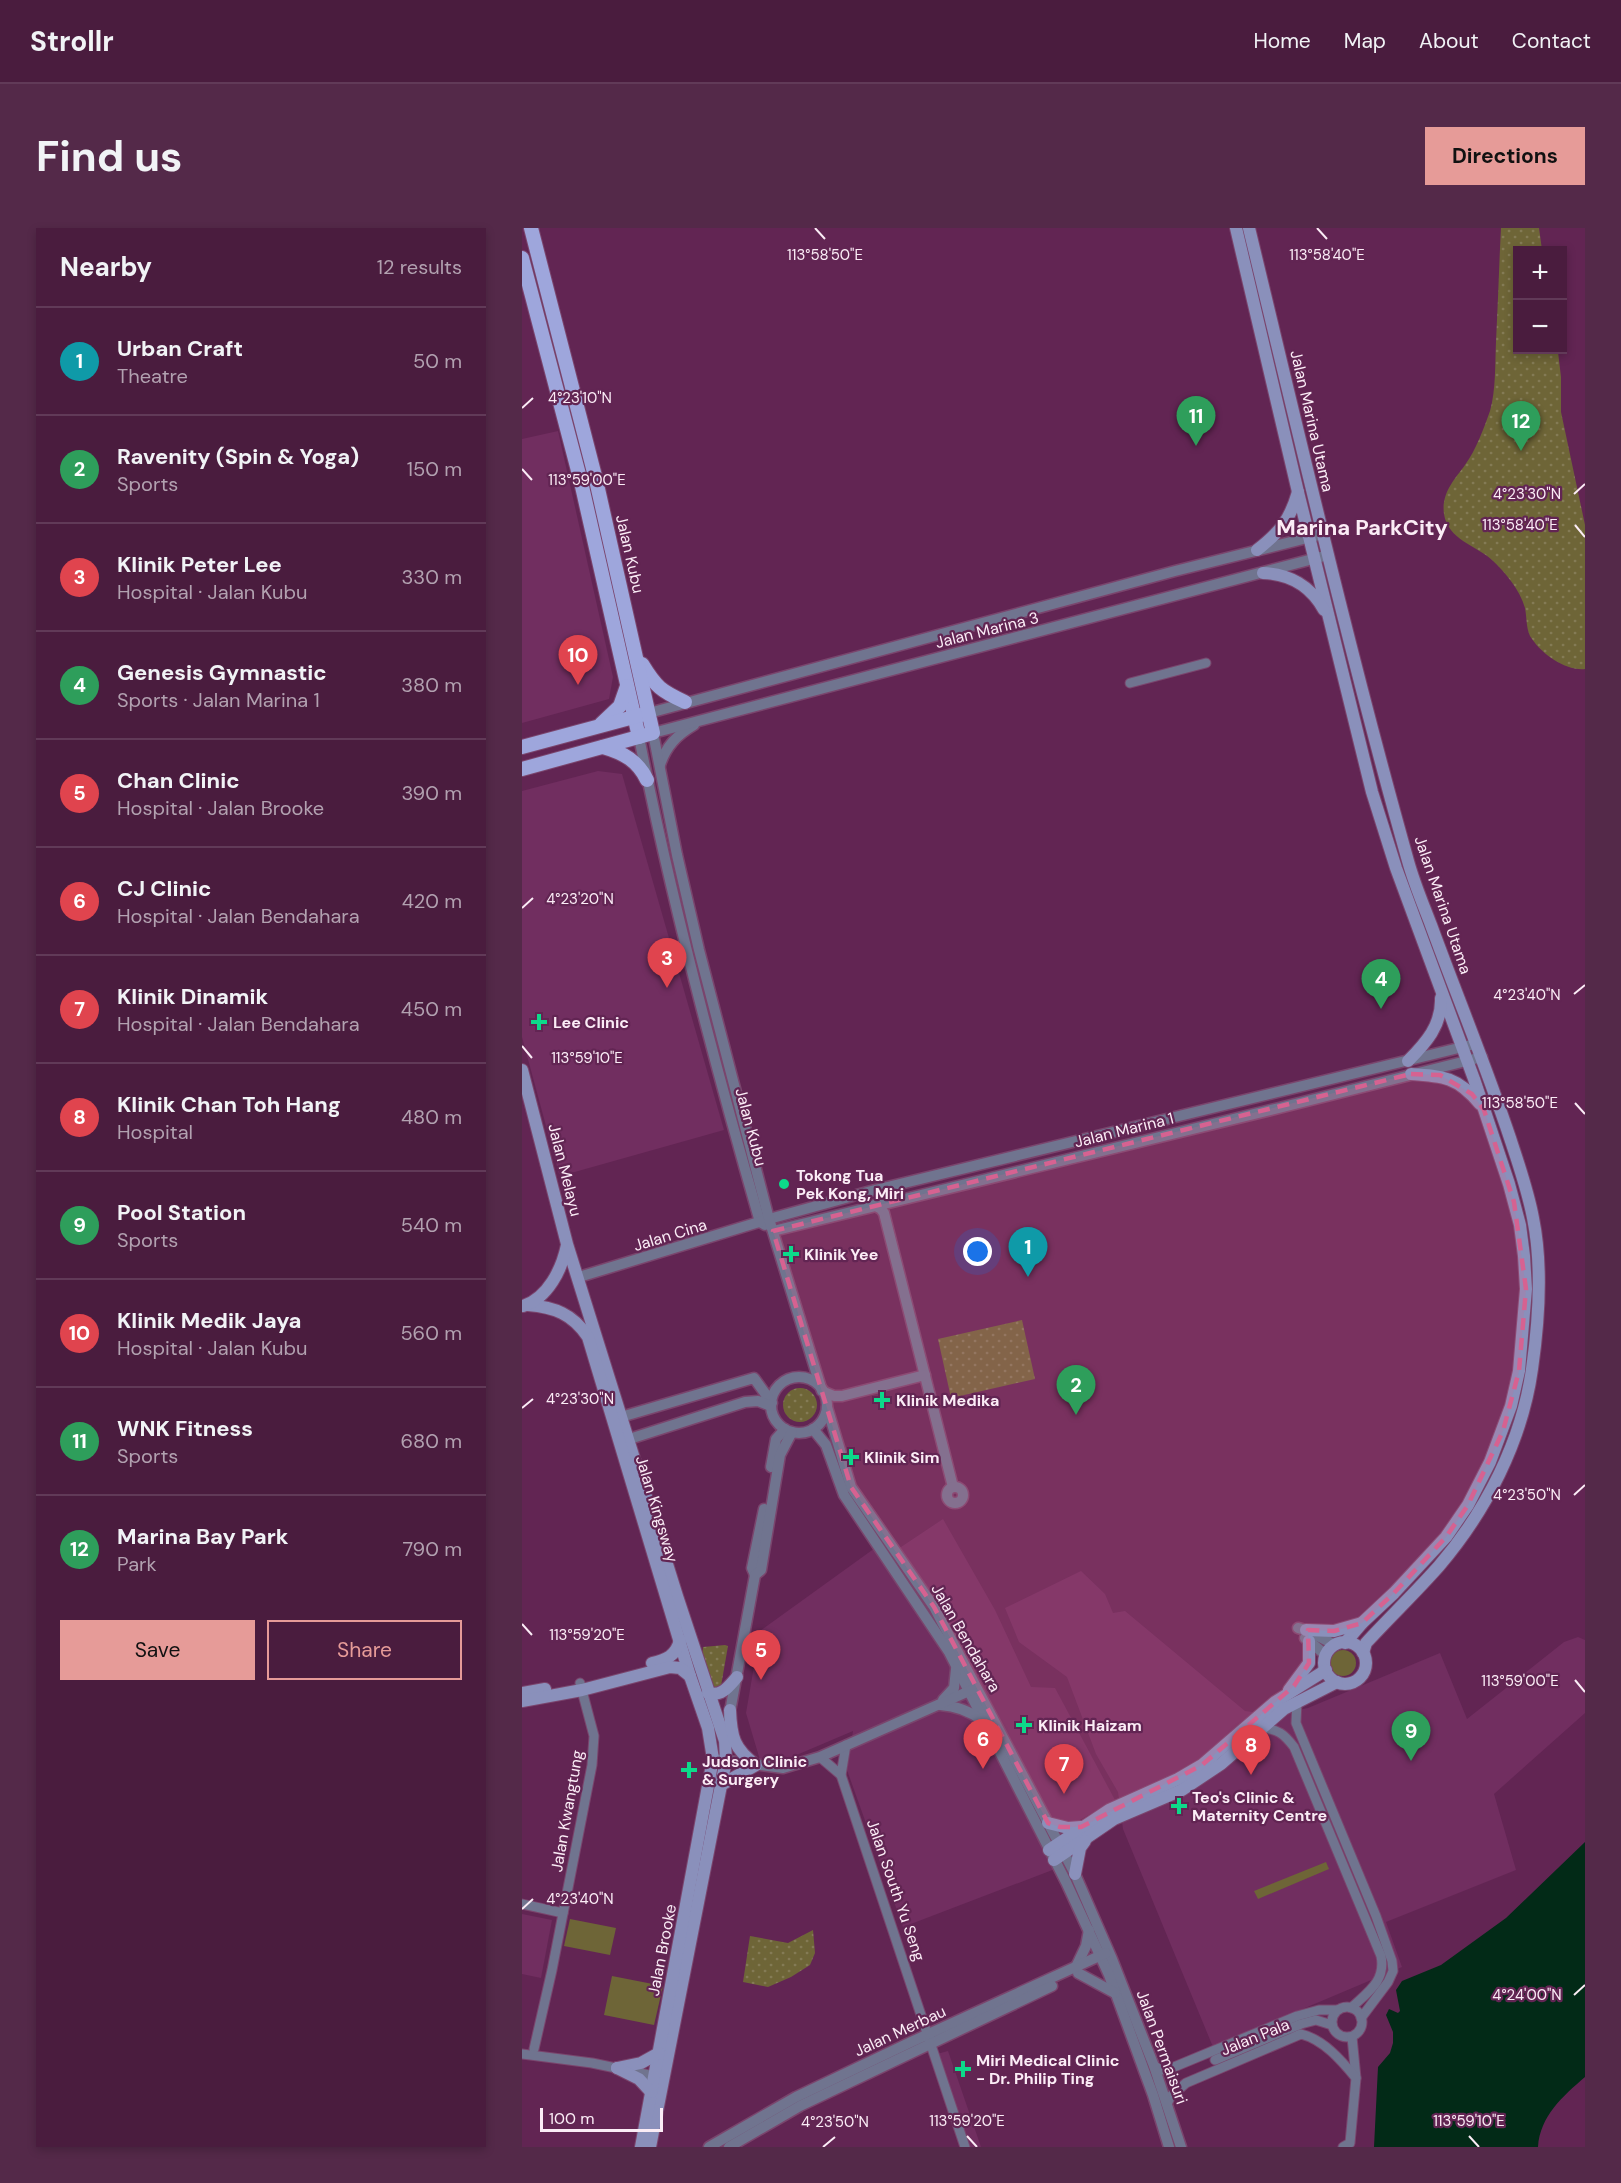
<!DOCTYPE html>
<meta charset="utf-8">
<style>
:root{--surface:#4a1c3e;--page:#542949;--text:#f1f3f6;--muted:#b2a1b0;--line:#613a58;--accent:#e69b98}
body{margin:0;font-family:"DM Sans",sans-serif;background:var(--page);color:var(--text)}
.controls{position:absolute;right:18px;top:18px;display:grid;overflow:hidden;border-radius:0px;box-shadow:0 3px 9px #0003}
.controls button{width:54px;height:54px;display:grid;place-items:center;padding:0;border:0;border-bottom:2px solid var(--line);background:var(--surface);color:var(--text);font:30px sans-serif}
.scale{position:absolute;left:18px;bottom:15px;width:123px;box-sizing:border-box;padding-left:6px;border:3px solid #fbecf6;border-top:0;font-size:16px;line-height:21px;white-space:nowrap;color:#fbecf6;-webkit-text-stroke:4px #622553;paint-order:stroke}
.you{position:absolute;left:456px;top:1024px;width:21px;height:21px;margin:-15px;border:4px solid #fff;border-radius:50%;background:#1a73e8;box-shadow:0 0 0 9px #1a73e833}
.badge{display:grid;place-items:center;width:39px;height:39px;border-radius:50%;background:var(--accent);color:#fff;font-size:20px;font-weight:700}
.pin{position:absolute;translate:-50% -50px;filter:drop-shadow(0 2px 3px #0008)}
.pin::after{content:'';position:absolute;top:32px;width:21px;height:18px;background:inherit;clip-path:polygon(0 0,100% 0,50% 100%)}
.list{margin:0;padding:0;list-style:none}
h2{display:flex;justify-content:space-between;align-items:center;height:78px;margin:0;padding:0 24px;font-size:26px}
h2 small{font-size:20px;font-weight:400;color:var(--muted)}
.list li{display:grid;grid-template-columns:39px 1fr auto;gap:18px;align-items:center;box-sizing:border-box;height:108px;padding:0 24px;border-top:2px solid var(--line)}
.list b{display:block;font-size:22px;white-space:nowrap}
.list p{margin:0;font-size:20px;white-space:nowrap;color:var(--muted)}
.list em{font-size:20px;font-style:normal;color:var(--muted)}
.actions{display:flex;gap:12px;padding:18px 24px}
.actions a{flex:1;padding:14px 0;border:2px solid var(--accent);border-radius:0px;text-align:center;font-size:21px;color:var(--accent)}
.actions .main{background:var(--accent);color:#111}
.map{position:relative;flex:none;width:1063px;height:1919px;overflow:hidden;border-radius:0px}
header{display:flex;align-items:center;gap:36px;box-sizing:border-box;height:84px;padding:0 30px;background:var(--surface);border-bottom:2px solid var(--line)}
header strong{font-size:28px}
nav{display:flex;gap:33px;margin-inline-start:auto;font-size:21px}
.intro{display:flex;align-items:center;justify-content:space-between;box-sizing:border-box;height:144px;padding:0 36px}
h1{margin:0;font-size:42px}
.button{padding:15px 27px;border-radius:0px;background:var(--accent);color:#111;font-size:21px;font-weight:700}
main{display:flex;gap:36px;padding:0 36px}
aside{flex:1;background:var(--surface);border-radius:0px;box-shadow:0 3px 9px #0003}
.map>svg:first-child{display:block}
</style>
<header>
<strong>Strollr</strong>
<nav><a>Home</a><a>Map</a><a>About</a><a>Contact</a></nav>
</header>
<div class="intro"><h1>Find us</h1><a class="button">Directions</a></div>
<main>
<aside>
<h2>Nearby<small>12 results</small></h2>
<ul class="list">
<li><span class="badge" style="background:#0f9aa8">1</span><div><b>Urban Craft</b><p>Theatre</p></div><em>50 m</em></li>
<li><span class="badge" style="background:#2e9e5b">2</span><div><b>Ravenity (Spin &amp; Yoga)</b><p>Sports</p></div><em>150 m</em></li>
<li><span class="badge" style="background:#e0444e">3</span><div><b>Klinik Peter Lee</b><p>Hospital · Jalan Kubu</p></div><em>330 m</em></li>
<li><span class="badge" style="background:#2e9e5b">4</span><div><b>Genesis Gymnastic</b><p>Sports · Jalan Marina 1</p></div><em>380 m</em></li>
<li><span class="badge" style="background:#e0444e">5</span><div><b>Chan Clinic</b><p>Hospital · Jalan Brooke</p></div><em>390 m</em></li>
<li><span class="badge" style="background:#e0444e">6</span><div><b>CJ Clinic</b><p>Hospital · Jalan Bendahara</p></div><em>420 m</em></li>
<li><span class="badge" style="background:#e0444e">7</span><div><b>Klinik Dinamik</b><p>Hospital · Jalan Bendahara</p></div><em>450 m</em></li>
<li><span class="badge" style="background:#e0444e">8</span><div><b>Klinik Chan Toh Hang</b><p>Hospital</p></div><em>480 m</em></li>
<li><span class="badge" style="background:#2e9e5b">9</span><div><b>Pool Station</b><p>Sports</p></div><em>540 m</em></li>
<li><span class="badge" style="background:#e0444e">10</span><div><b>Klinik Medik Jaya</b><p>Hospital · Jalan Kubu</p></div><em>560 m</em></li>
<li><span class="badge" style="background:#2e9e5b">11</span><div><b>WNK Fitness</b><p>Sports</p></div><em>680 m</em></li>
<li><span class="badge" style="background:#2e9e5b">12</span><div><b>Marina Bay Park</b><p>Park</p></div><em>790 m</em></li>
</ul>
<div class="actions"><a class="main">Save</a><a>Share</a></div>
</aside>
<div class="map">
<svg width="1063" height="1919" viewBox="0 0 1063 1919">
<defs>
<pattern id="park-dots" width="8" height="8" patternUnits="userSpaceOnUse" patternTransform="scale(1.5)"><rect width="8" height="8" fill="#6e6537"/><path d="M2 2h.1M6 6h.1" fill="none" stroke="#847b55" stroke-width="1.8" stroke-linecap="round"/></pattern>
</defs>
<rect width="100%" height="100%" fill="#622553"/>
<g fill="#712e60">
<path d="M36 203 91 449 87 471 0 495V211Z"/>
<path d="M76 543 100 546 202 902 42 947 37 946 0 809V563Z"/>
<path d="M421 1291 473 1382 509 1459 533 1460 593 1572 519 1614 533 1641 381 1699 325 1542 331 1503 258 1534 238 1532 224 1485 238 1403 353 1320 361 1331Z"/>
<path d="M559 1343 583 1366 591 1385 603 1383 723 1483 751 1487 786 1480 918 1425 945 1491 1042 1414 1056 1409 1063 1412V1485L972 1566 994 1642 864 1694 880 1739 691 1819 601 1601 596 1564 574 1526 545 1449 497 1414 483 1380Z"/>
<path d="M0 1686 30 1692 19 1750 0 1746Z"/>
<path d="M426 1823 459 1919H447L415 1826Z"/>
</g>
<g fill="#6e6537">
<circle cx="821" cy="1435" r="13"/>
<path d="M804 1634 807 1641 736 1671 732 1663Z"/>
<path d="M48 1691 94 1700 88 1727 42 1718Z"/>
<path d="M90 1748 141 1758 132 1797 82 1787Z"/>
</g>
<g fill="url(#park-dots)">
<path d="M979 0H1017L1020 22H996V122H1036V124L1039 149V184L1063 297V441C1044 443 1021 427 1010 411 1004 404 1005 390 1003 380 998 362 983 344 970 332 954 317 926 312 922 286 919 265 933 251 943 237 954 222 962 200 968 183 974 162 973 136 974 114 976 76 977 38 979 0Z"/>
<path d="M500 1092 513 1151 429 1170 416 1111Z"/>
<circle cx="278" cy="1177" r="17"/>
<path d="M203 1417 206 1418 199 1458 191 1460 180 1429 181 1419Z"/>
<path d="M291 1702 293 1725 288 1737 269 1749 246 1759 221 1754 228 1708 266 1715Z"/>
</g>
<path fill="#022a17" d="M1063 1614V1849C1041 1868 1018 1888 1016 1919H852L856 1839 868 1825 871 1815V1804L864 1787 867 1781 876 1785 878 1783 874 1762 880 1753 919 1737 984 1690Z"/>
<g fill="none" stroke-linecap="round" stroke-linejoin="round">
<g stroke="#7a456d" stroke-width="11">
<g id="minor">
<path d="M608 455 684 435"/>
<path d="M775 1473 774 1495 854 1688 870 1733 871 1743 866 1754 839 1790"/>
<path d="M740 1500C756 1501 762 1506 772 1519L859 1728C864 1753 846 1764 829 1780"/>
<path d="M324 1517 319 1547 443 1919"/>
<path d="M298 1529 319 1547"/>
<path d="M0 1676 41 1685"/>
<circle cx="825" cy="1794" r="15"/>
<path d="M830 1809 834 1850"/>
<path d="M12 1821 30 1742 70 1537 72 1508 58 1455"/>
<path d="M0 1826 70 1835 137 1849"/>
<path d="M693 1832 779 1796 794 1792 810 1797"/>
<path d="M632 1838 641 1842 652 1839 775 1788 797 1782H815"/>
<path d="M645 1876 649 1868 664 1855 779 1806C802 1812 819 1832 834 1850L828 1915 821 1919"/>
</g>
</g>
<g stroke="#7a456d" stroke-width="13">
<g id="tertiary">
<path d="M127 485 653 343 801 306"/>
<path d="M117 509C149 672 192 834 238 994L243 997"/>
<path d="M138 537C144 518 155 507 172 497"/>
<path d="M352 977 359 981 362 985 431 1259"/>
<path d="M251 1003 757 880 960 829"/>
<path d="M57 1049 247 991 349 963 949 817"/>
<path d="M403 1147 320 1168H312L300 1163 247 991 177 722 155 627 131 505 806 327"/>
<circle cx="277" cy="1177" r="28"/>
<path d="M305 1179 329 1259 412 1379 553 1646 590 1731 632 1838 659 1919"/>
<path d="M92 1191 232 1150 250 1175"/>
<path d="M291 1201 304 1217 322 1267 427 1424 544 1654 587 1747 631 1867 647 1919"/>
<path d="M98 1214 223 1174 236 1173 249 1178"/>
<path d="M249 1239 254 1211 263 1201"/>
<circle cx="433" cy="1267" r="8"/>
<path d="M233 1347 230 1340 242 1281"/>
<path d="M776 1400C787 1402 802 1412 814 1417"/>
<path d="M783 1410 804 1427"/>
<path d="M421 1472 432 1460 434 1441"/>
<path d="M418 1477C435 1478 448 1483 461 1493"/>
<path d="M207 1489 233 1347 239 1342 258 1227 270 1204"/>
<path d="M191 1531 261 1540 298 1529 454 1460"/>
<path d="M554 1739 564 1718 567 1702"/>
<path d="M556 1745 593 1765"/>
<path d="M187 1919 274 1869 389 1814 584 1725"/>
<path d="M207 1919 278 1878 530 1758"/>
</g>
</g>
<g stroke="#7a456d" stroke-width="14">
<g id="secondary">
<path d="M714 0 776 264 850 564 874 640 952 851 987 956 998 997 1002 1028 1004 1061 997 1143 989 1178 968 1234 946 1277 924 1309 872 1365 840 1395 823 1415"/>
<path d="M727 0C778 211 827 423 886 633 892 655 901 676 909 697 935 768 964 838 988 910 997 937 1006 963 1011 990 1021 1039 1017 1092 1010 1141 1000 1213 964 1283 917 1338 894 1364 868 1389 844 1415L841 1425"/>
<path d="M735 322C758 304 768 292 776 264"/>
<path d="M741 345C767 346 789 358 802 382"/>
<path d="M886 833C904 815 920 797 919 770"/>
<path d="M0 842 45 1016 155 1368 203 1513 204 1532 128 1919"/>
<path d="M889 846C921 848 936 849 958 876"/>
<path d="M6 1077C32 1079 51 1086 66 1109L168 1448 186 1500 191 1531 119 1919"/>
<path d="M1 1078C26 1070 40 1041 45 1017"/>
<path d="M784 1402 812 1403 840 1395"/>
<circle cx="823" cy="1435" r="21"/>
<path d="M130 1435C144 1432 154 1428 158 1412"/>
<path d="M767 1462 787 1435V1413"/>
<path d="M0 1465 23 1461"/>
<path d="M186 1465C200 1469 207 1458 215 1449"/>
<path d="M0 1473 60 1462 148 1439 158 1440 168 1448"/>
<path d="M199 1557 234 1537C212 1521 209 1509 208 1482"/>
<path d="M526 1595 546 1600 559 1599"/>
<path d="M527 1622 587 1582 656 1551 680 1537 753 1474 804 1442"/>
<path d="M532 1632 592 1591 660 1562 699 1536 762 1481 815 1454"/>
<path d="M553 1646 558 1620 563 1613"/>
<path d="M95 1840 119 1835 137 1825"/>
<path d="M95 1840 117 1851 129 1864"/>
</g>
</g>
<g stroke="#7a456d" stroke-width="16">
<g id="primary">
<path d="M0 30 59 254 117 509"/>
<path d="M120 436C134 459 139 463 163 474"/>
<path d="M79 496 98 478 105 458"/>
<path d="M0 519 119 487"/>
<path d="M81 519C102 525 116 533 125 552"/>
<path d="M0 541 131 505 74 252 9 0"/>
</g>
</g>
<use href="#minor" stroke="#70748f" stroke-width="9"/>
<use href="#tertiary" stroke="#70748f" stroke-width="10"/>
<use href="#secondary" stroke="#8a90bb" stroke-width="12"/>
<use href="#primary" stroke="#9ea6dc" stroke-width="14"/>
</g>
<path fill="#d66291" fill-opacity="0.2" stroke="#d66291" stroke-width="4.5" stroke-dasharray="12 8" stroke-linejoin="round" d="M889 846 918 847 950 866 962 882 992 974 1004 1061 997 1143 981 1203 946 1277 924 1309 872 1365 840 1395 812 1403 786 1402 787 1435 772 1458 680 1537 559 1599H538L526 1595 412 1379 329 1259 251 1003Z"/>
<path fill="none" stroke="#fbecf6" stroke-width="2" d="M293 0 303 11M795 0 805 11M0 180 11 170M0 241 10 252M1052 266 1063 256M1053 297 1063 309M0 680 11 670M1052 766 1063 757M0 818 10 830M1053 875 1063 886M0 1180 11 1171M1052 1267 1063 1257M0 1396 10 1407M1053 1452 1063 1464M0 1681 11 1671M1052 1767 1063 1757M445 1908 455 1919M947 1908 957 1919M301 1919 313 1909"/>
<g fill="#0dd98a" stroke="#622553" stroke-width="2">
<path d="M14 785h6v6h6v6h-6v6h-6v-6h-6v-6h6z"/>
<circle cx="262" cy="956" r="6"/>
<path d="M266 1017h6v6h6v6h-6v6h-6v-6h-6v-6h6z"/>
<path d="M357 1163h6v6h6v6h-6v6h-6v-6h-6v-6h6z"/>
<path d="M326 1220h6v6h6v6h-6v6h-6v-6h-6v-6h6z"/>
<path d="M499 1488h6v6h6v6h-6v6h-6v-6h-6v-6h6z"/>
<path d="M164 1533h6v6h6v6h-6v6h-6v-6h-6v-6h6z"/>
<path d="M654 1569h6v6h6v6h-6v6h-6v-6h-6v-6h6z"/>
<path d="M438 1832h6v6h6v6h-6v6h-6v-6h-6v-6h6z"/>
</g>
<g text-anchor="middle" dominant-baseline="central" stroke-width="4.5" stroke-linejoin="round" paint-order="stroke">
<g font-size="16" fill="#fbecf6" stroke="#622553">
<text transform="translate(790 193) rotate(77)">Jalan Marina Utama</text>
<text transform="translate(108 326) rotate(77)">Jalan Kubu</text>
<text transform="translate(465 402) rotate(-14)">Jalan Marina 3</text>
<text transform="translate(921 677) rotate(71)">Jalan Marina Utama</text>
<text transform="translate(229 899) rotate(75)">Jalan Kubu</text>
<text transform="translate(602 902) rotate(-14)">Jalan Marina 1</text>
<text transform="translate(43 942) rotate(76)">Jalan Melayu</text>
<text transform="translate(148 1007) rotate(-17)">Jalan Cina</text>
<text transform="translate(135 1281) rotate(73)">Jalan Kingsway</text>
<text transform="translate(444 1410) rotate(60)">Jalan Bendahara</text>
<text transform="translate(45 1583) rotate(-80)">Jalan Kwangtung</text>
<text transform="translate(374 1662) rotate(71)">Jalan South Yu Seng</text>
<text transform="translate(140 1722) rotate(-79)">Jalan Brooke</text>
<text transform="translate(378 1803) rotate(-25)">Jalan Merbau</text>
<text transform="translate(733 1809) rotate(-22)">Jalan Pala</text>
<text transform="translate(640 1819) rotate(70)">Jalan Permaisuri</text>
</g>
<g font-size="16" font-weight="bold" fill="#fbecf6" stroke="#622553" text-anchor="start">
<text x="31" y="794">Lee Clinic</text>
<text x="274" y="947">Tokong Tua<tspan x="274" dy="18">Pek Kong, Miri</tspan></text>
<text x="282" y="1026">Klinik Yee</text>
<text x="374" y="1172">Klinik Medika</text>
<text x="342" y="1229">Klinik Sim</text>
<text x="516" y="1497">Klinik Haizam</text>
<text x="180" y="1533">Judson Clinic<tspan x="180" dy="18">&amp; Surgery</tspan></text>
<text x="670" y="1569">Teo's Clinic &amp;<tspan x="670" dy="18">Maternity Centre</tspan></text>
<text x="454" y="1832">Miri Medical Clinic<tspan x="454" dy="18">- Dr. Philip Ting</tspan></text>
</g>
<g font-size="22" font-weight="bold" fill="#fbecf6" stroke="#622553">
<text x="840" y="299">Marina ParkCity</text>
</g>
</g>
<g font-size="15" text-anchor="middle" fill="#fbecf6" stroke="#622553" stroke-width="4.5" stroke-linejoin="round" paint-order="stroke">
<text x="303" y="32">113°58'50"E</text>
<text x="805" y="32">113°58'40"E</text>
<text x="58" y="175">4°23'10"N</text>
<text x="65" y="257">113°59'00"E</text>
<text x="1005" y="271">4°23'30"N</text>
<text x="998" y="302">113°58'40"E</text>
<text x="58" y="676">4°23'20"N</text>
<text x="1005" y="772">4°23'40"N</text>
<text x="65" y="835">113°59'10"E</text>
<text x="998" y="880">113°58'50"E</text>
<text x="58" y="1176">4°23'30"N</text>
<text x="1005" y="1272">4°23'50"N</text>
<text x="65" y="1412">113°59'20"E</text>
<text x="998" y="1458">113°59'00"E</text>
<text x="58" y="1676">4°23'40"N</text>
<text x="1005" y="1772">4°24'00"N</text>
<text x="445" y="1898">113°59'20"E</text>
<text x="947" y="1898">113°59'10"E</text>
<text x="313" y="1899">4°23'50"N</text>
</g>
</svg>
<div class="controls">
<button>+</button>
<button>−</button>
</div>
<div class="scale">100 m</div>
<div class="you"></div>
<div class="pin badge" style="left:506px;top:1049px;background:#0f9aa8">1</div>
<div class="pin badge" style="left:554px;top:1187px;background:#2e9e5b">2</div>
<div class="pin badge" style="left:145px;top:760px;background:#e0444e">3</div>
<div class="pin badge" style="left:859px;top:781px;background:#2e9e5b">4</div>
<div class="pin badge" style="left:239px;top:1452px;background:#e0444e">5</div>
<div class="pin badge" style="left:461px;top:1541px;background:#e0444e">6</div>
<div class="pin badge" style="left:542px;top:1566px;background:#e0444e">7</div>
<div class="pin badge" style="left:729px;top:1547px;background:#e0444e">8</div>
<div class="pin badge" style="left:889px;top:1533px;background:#2e9e5b">9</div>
<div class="pin badge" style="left:56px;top:457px;background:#e0444e">10</div>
<div class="pin badge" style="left:674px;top:218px;background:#2e9e5b">11</div>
<div class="pin badge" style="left:999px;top:223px;background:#2e9e5b">12</div>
</div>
</main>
